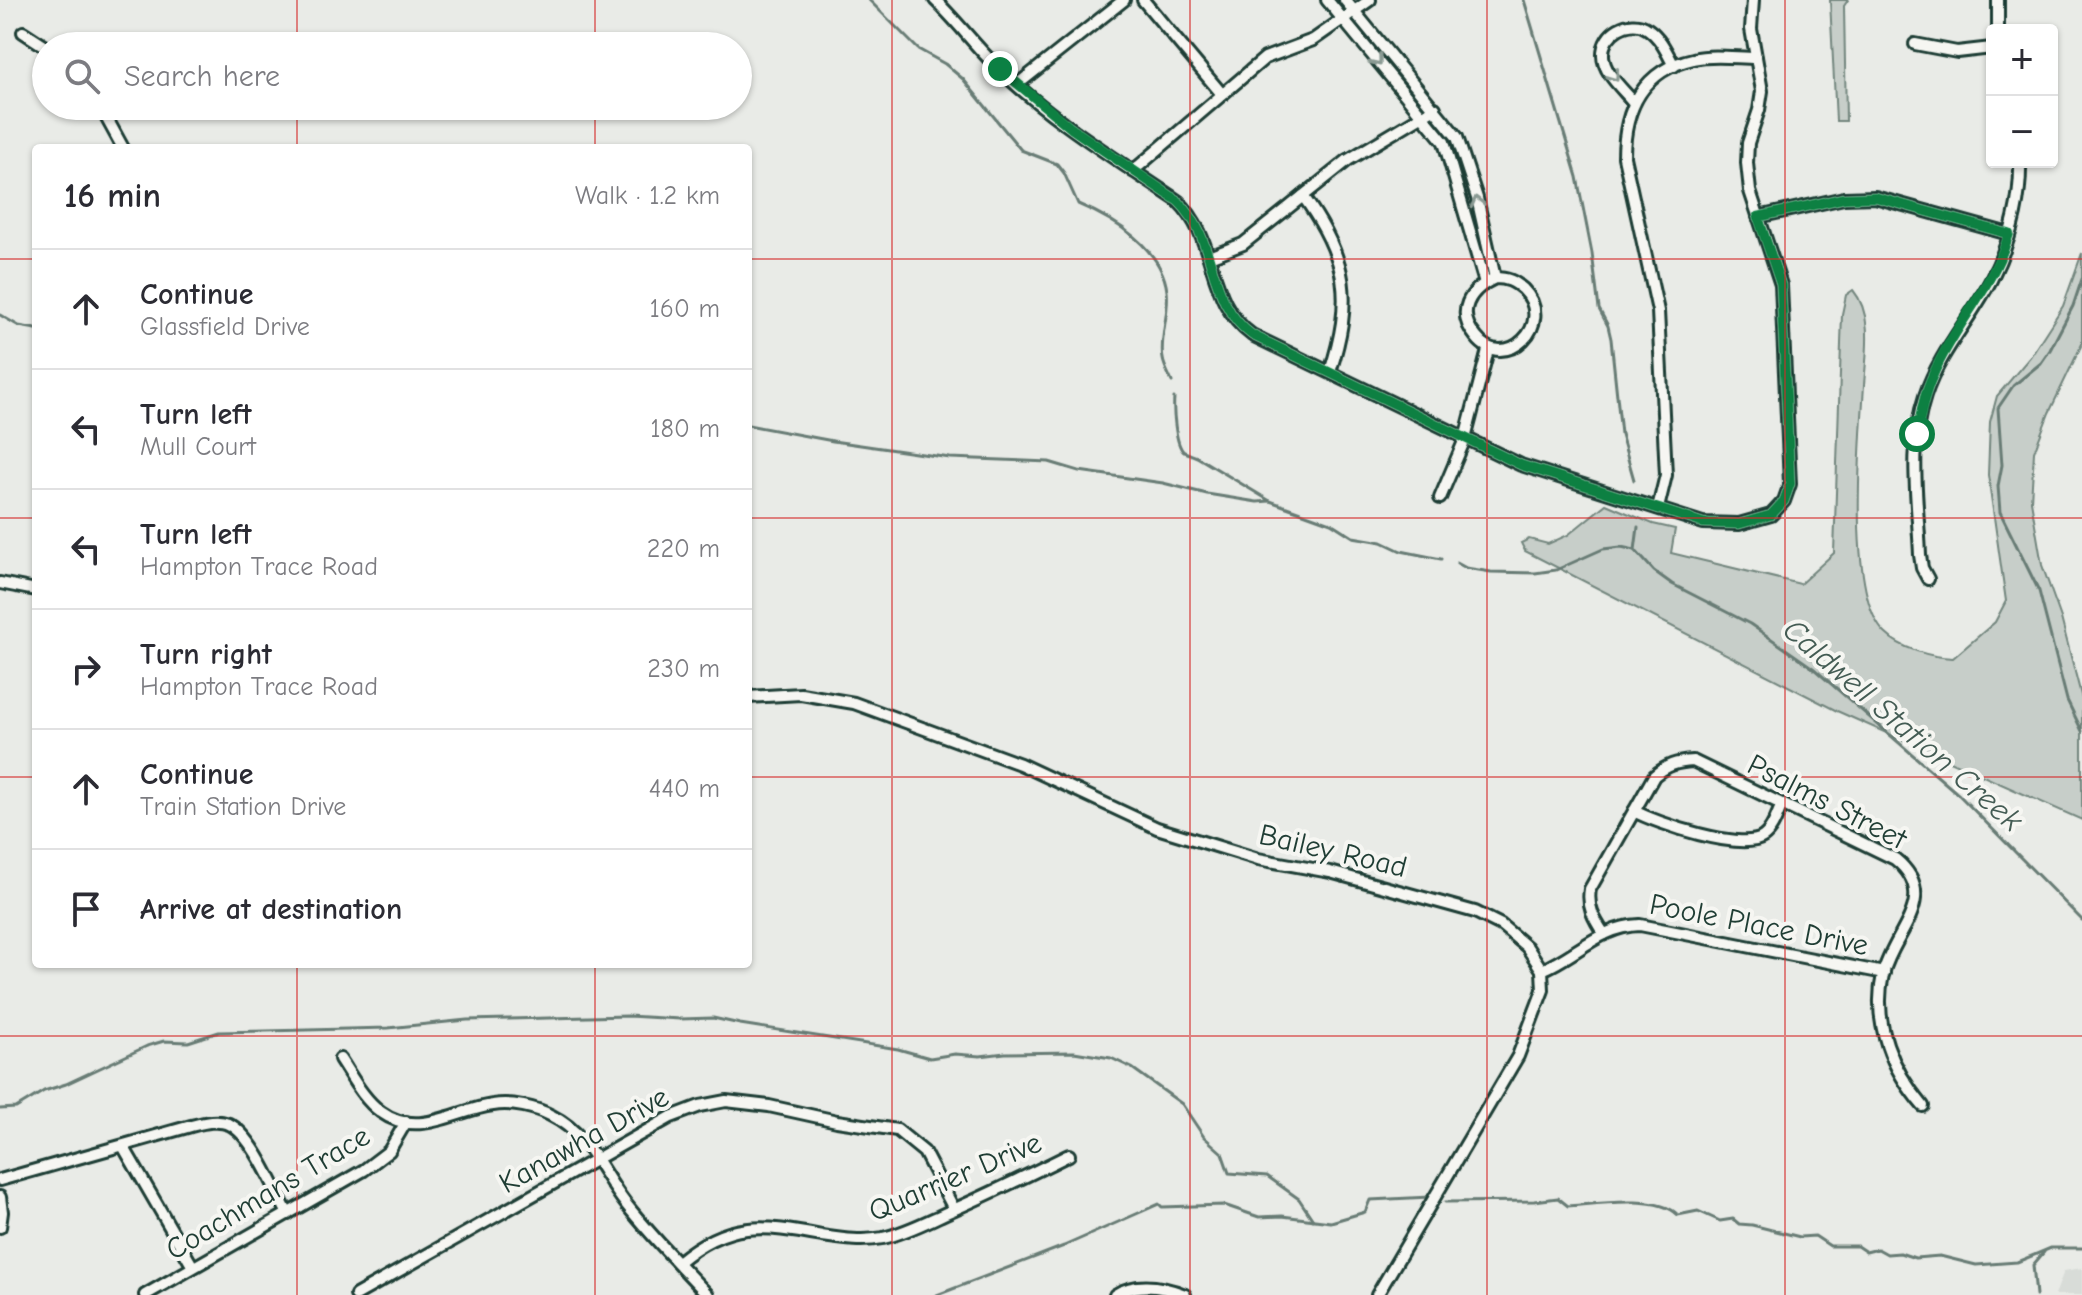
<!DOCTYPE html>
<meta charset="utf-8">
<style>
:root{--surface:#fff;--page:#f7f7f7;--text:#2b2b33;--muted:#7c7c81;--line:#e1e1e2}
body{margin:0;font-family:"Comic Neue",sans-serif;background:var(--page);color:var(--text)}
.controls{position:absolute;right:24px;top:24px;display:grid;overflow:hidden;border-radius:8px;box-shadow:0 2px 6px #0004}
.controls button{width:72px;height:72px;display:grid;place-items:center;padding:0;border:0;border-bottom:2px solid var(--line);background:var(--surface);color:var(--text);font:40px sans-serif}
.stop{position:absolute;width:24px;height:24px;margin:-18px;border:6px solid #0b8043;border-radius:50%;background:#fff}
.stop.end{background:#0b8043;border-color:#fff;box-shadow:0 2px 8px #0008}
.list{margin:0;padding:0;list-style:none}
h2{display:flex;justify-content:space-between;align-items:center;height:104px;margin:0;padding:0 32px;font-size:34px}
h2 small{font-size:26px;font-weight:400;color:var(--muted)}
.list li{display:grid;grid-template-columns:52px 1fr auto;gap:24px;align-items:center;box-sizing:border-box;height:120px;padding:0 32px;border-top:2px solid var(--line)}
.list b{display:block;font-size:30px;white-space:nowrap}
.list p{margin:0;font-size:26px;white-space:nowrap;color:var(--muted)}
.list em{font-size:26px;font-style:normal;color:var(--muted)}
.icon{flex:none;width:44px;height:44px;fill:none;stroke:currentColor;stroke-width:2;stroke-linecap:round;stroke-linejoin:round}
.map{position:relative;flex:none;width:2082px;height:1295px;overflow:hidden}
.search{position:absolute;background:var(--surface);box-shadow:0 2px 6px #0004;left:32px;top:32px;width:720px;height:88px;display:flex;align-items:center;gap:20px;box-sizing:border-box;padding:0 28px;border-radius:44px;color:var(--muted);font-size:30px}
.panel{position:absolute;background:var(--surface);box-shadow:0 2px 6px #0004;left:32px;top:144px;width:720px;height:824px;border-radius:8px}
.map>svg:first-child{display:block}
</style>
<div class="map">
<svg width="2082" height="1295" viewBox="0 0 2082 1295">
<rect width="100%" height="100%" fill="#e9ebe7"/>
<filter id="ink" filterUnits="userSpaceOnUse"><feTurbulence type="fractalNoise" baseFrequency=".0125" numOctaves="2"/><feDisplacementMap in="SourceGraphic" scale="16" xChannelSelector="R" yChannelSelector="G"/><feConvolveMatrix kernelMatrix="1 2 1 2 8 2 1 2 1" color-interpolation-filters="sRGB"/></filter>
<g filter="url(#ink)">
<path fill="#d8dcd8" d="M2082 1268V1295H2055L2064 1271Z"/>
<g fill="#c7cec9" stroke="#73867e" stroke-width="2">
<path d="M1830 0H1848L1844 6 1846 121H1836Z"/>
<path d="M2082 253V344L2049 413 2034 452 2031 501 2042 565 2061 618 2082 699V820L1837 711 1525 551 1521 543 1529 539 1548 544 1568 535 1606 504 1653 524 1675 529 1671 553 1800 584 1834 553 1842 314 1846 295 1853 290C1874 315 1866 355 1864 385 1861 438 1846 596 1885 633 1901 649 1931 657 1953 658L1995 622 2006 601 1988 475 1990 422 1997 396 2030 357 2063 306Z"/>
</g>
<g fill="none" stroke-linecap="round" stroke-linejoin="round">
<g stroke="#687c75" stroke-width="3">
<path d="M869 0 918 49 945 64 963 79 1021 150 1057 164 1064 173 1078 204C1114 219 1162 248 1167 291 1170 313 1159 337 1163 359 1164 366 1169 375 1172 382"/>
<path d="M1524 0 1577 177 1592 253 1599 309 1608 326 1611 339 1621 434 1634 480"/>
<path d="M2082 279 2073 306 2050 350 2041 363 2013 386 1998 408 2002 465 1998 486 2000 512 2039 591 2067 700 2082 731"/>
<path d="M0 315 19 326 36 329"/>
<path d="M1174 398C1173 409 1175 445 1184 452 1185 452 1197 457 1197 457L1270 501 1331 523 1353 537 1382 542 1401 551 1441 559"/>
<path d="M748 425 833 441 950 458 1049 462 1079 471 1163 483 1207 494 1257 502 1270 501"/>
<path d="M1635 550 1638 527"/>
<path d="M1457 563 1466 568 1491 572 1535 573 1556 570 1603 549 1621 547 1635 550 1654 571 1672 584 1750 624 1813 668 1959 795 2082 920"/>
<path d="M0 1109 16 1108 44 1091 66 1084 147 1046 164 1041 188 1042 219 1032 388 1028 467 1020 628 1016 680 1019 713 1018 740 1024 898 1049 930 1058 955 1054 980 1056 1005 1053 1074 1052 1111 1058 1132 1068 1182 1104 1204 1137 1222 1153 1229 1173 1267 1176 1299 1199 1313 1220"/>
<path d="M1445 1202 1534 1201 1558 1198 1568 1206C1596 1204 1658 1194 1678 1215L1698 1211 1720 1221 1733 1219 1739 1224 1752 1225 1800 1237 1815 1236 1830 1246H1857L1866 1252 1878 1249 1887 1254 1900 1253 1915 1258 1940 1256 1976 1265 2017 1262 2051 1248H2082"/>
<path d="M937 1295 1064 1246 1159 1204 1162 1207 1224 1205 1259 1217 1282 1216 1331 1222 1365 1212 1370 1200 1430 1197"/>
<path d="M2036 1295 2033 1265 2044 1252"/>
</g>
<g stroke="#1f3d34" stroke-width="16">
<g id="minor">
<path d="M935 0C956 20 973 43 994 64 1047 117 1116 159 1178 201 1219 241 1205 301 1252 335L1521 465 1703 523 1739 524 1771 515 1784 501 1790 484 1781 285 1750 191 1747 163 1748 143 1759 110 1762 91 1751 29 1753 0"/>
<path d="M1143 0 1221 93"/>
<path d="M1327 0 1444 142 1485 283"/>
<path d="M1345 0 1457 137 1477 198 1495 278"/>
<path d="M1998 30V0"/>
<path d="M23 32 46 47"/>
<path d="M1915 44 1957 52 1992 48"/>
<path d="M1018 84 1124 0"/>
<path d="M1634 103C1624 90 1603 73 1603 55 1602 33 1630 16 1648 29 1661 38 1667 53 1674 66"/>
<path d="M100 106 123 148"/>
<path d="M1133 171 1265 58 1313 40 1370 0"/>
<path d="M1303 196C1349 259 1353 300 1330 372"/>
<path d="M1758 217 1844 198 1875 197 2009 234"/>
<path d="M1209 257 1243 244 1348 160 1435 108"/>
<path d="M1495 278C1507 278 1514 281 1523 289 1558 324 1504 374 1476 337 1455 312 1469 290 1495 278Z"/>
<path d="M1440 498 1465 439 1488 350"/>
<path d="M1658 508 1666 475 1658 311 1624 157C1624 109 1643 70 1693 59 1713 54 1736 58 1756 58"/>
<path d="M1928 579 1922 568 1920 555C1918 504 1908 446 1925 396 1939 353 1970 320 1991 280 2009 244 2021 202 2020 162"/>
<path d="M0 583 36 590"/>
<path d="M748 697 801 694 854 703 1020 764 1157 828 1258 859 1330 872 1475 912 1501 925 1527 947 1542 970 1543 990 1518 1056 1377 1295"/>
<path d="M1634 811C1656 823 1742 852 1763 837 1773 830 1777 815 1782 804"/>
<path d="M1604 934C1594 919 1587 907 1590 889L1654 776C1667 765 1676 762 1693 761L1895 859C1942 897 1894 931 1883 974 1872 1023 1892 1070 1923 1106"/>
<path d="M1542 970C1576 956 1601 926 1640 925L1884 973"/>
<path d="M340 1059C352 1077 363 1099 381 1112 418 1139 455 1110 493 1105 511 1102 536 1107 552 1116 589 1134 602 1174 626 1204 651 1236 680 1265 708 1295"/>
<path d="M123 1146 193 1267"/>
<path d="M0 1180 191 1126C203 1123 217 1119 229 1124 253 1135 275 1190 288 1214"/>
<path d="M0 1197 2 1212 0 1227"/>
<path d="M678 1262C728 1220 763 1225 822 1236 843 1239 862 1242 883 1238 905 1233 926 1222 946 1213 988 1195 1028 1175 1069 1155"/>
<path d="M145 1295 364 1170 389 1151 406 1122"/>
<path d="M356 1295 671 1117 700 1106 726 1101 769 1106 837 1121 897 1130 924 1152 954 1209"/>
<path d="M1115 1295C1136 1282 1162 1286 1185 1295"/>
</g>
</g>
<use href="#minor" stroke="#f6f6f2" stroke-width="10"/>
</g>
<defs><path id="oneway-chevron" d="M-2-3.5L2.5 0L-2 3.5" fill="none" stroke-width="1.6" stroke-linecap="round" stroke-linejoin="round" transform="scale(2)"/></defs>
<g stroke="#8a9a93">
<use href="#oneway-chevron" transform="translate(1377 61) rotate(51)"/>
<use href="#oneway-chevron" transform="translate(1614 76) rotate(55)"/>
<use href="#oneway-chevron" transform="translate(1477 202) rotate(-104)"/>
</g>
</g>
<g fill="none" stroke-linecap="round" stroke-linejoin="round" filter="url(#ink)">
<path stroke="#0b8043" stroke-width="10" d="M1000 69 1071 128 1178 201C1219 241 1205 301 1252 335L1521 465 1703 523 1739 524 1771 515 1784 501 1790 484 1781 285 1758 217 1844 198 1875 197 2009 234C1993 287 1954 325 1933 375 1924 394 1921 414 1917 434"/>
</g>
<path fill="none" stroke="#d62828" stroke-width="2" stroke-opacity="0.55" d="M297 0V46M595 0V46M892 0V1295M1190 0V1295M1487 0V1295M1785 0V1295M297 106V148M595 106V148M0 259H36M748 259H2082M0 518H36M748 518H2082M0 777H36M748 777H2082M297 964V1295M595 964V1295M0 1036H2082"/>
<g text-anchor="middle" dominant-baseline="central" stroke-width="8" stroke-linejoin="round" paint-order="stroke">
<g font-size="30" fill="#1f3d34" stroke="#f6f6f2">
<text transform="translate(1827 802) rotate(27)">Psalms Street</text>
<text transform="translate(1333 851) rotate(13)">Bailey Road</text>
<text transform="translate(1759 925) rotate(11)">Poole Place Drive</text>
<text transform="translate(584 1140) rotate(-29)">Kanawha Drive</text>
<text transform="translate(955 1177) rotate(-23)">Quarrier Drive</text>
<text transform="translate(268 1193) rotate(-31)">Coachmans Trace</text>
</g>
<g font-size="32" font-style="italic" fill="#445c54" stroke="#f6f6f2">
<text transform="translate(1903 725) rotate(41)">Caldwell Station Creek</text>
</g>
</g>
</svg>
<div class="controls">
<button>+</button>
<button>−</button>
</div>
<div class="stop" style="left:1917px;top:434px"></div>
<div class="stop end" style="left:1000px;top:69px"></div>
<div class="search"><svg class="icon" aria-label="search" viewBox="0 0 24 24"><circle cx="10" cy="10" r="6"/><path d="M15 15l6 6"/></svg>Search here</div>
<section class="panel">
<h2>16 min<small>Walk · 1.2 km</small></h2>
<ul class="list">
<li><svg class="icon" aria-label="ahead" viewBox="0 0 24 24"><path d="M12 20V5M6 11l6-6 6 6"/></svg><div><b>Continue</b><p>Glassfield Drive</p></div><em>160 m</em></li>
<li><svg class="icon" aria-label="left" viewBox="0 0 24 24"><path d="M17 20v-9H6M10 6l-5 5 5 5"/></svg><div><b>Turn left</b><p>Mull Court</p></div><em>180 m</em></li>
<li><svg class="icon" aria-label="left" viewBox="0 0 24 24"><path d="M17 20v-9H6M10 6l-5 5 5 5"/></svg><div><b>Turn left</b><p>Hampton Trace Road</p></div><em>220 m</em></li>
<li><svg class="icon" aria-label="right" viewBox="0 0 24 24"><path d="M7 20v-9h11M14 6l5 5-5 5"/></svg><div><b>Turn right</b><p>Hampton Trace Road</p></div><em>230 m</em></li>
<li><svg class="icon" aria-label="ahead" viewBox="0 0 24 24"><path d="M12 20V5M6 11l6-6 6 6"/></svg><div><b>Continue</b><p>Train Station Drive</p></div><em>440 m</em></li>
<li><svg class="icon" aria-label="arrive" viewBox="0 0 24 24"><path d="M6 21V4h12l-3 4 3 4H6"/></svg><div><b>Arrive at destination</b></div></li>
</ul>
</section>
</div>
